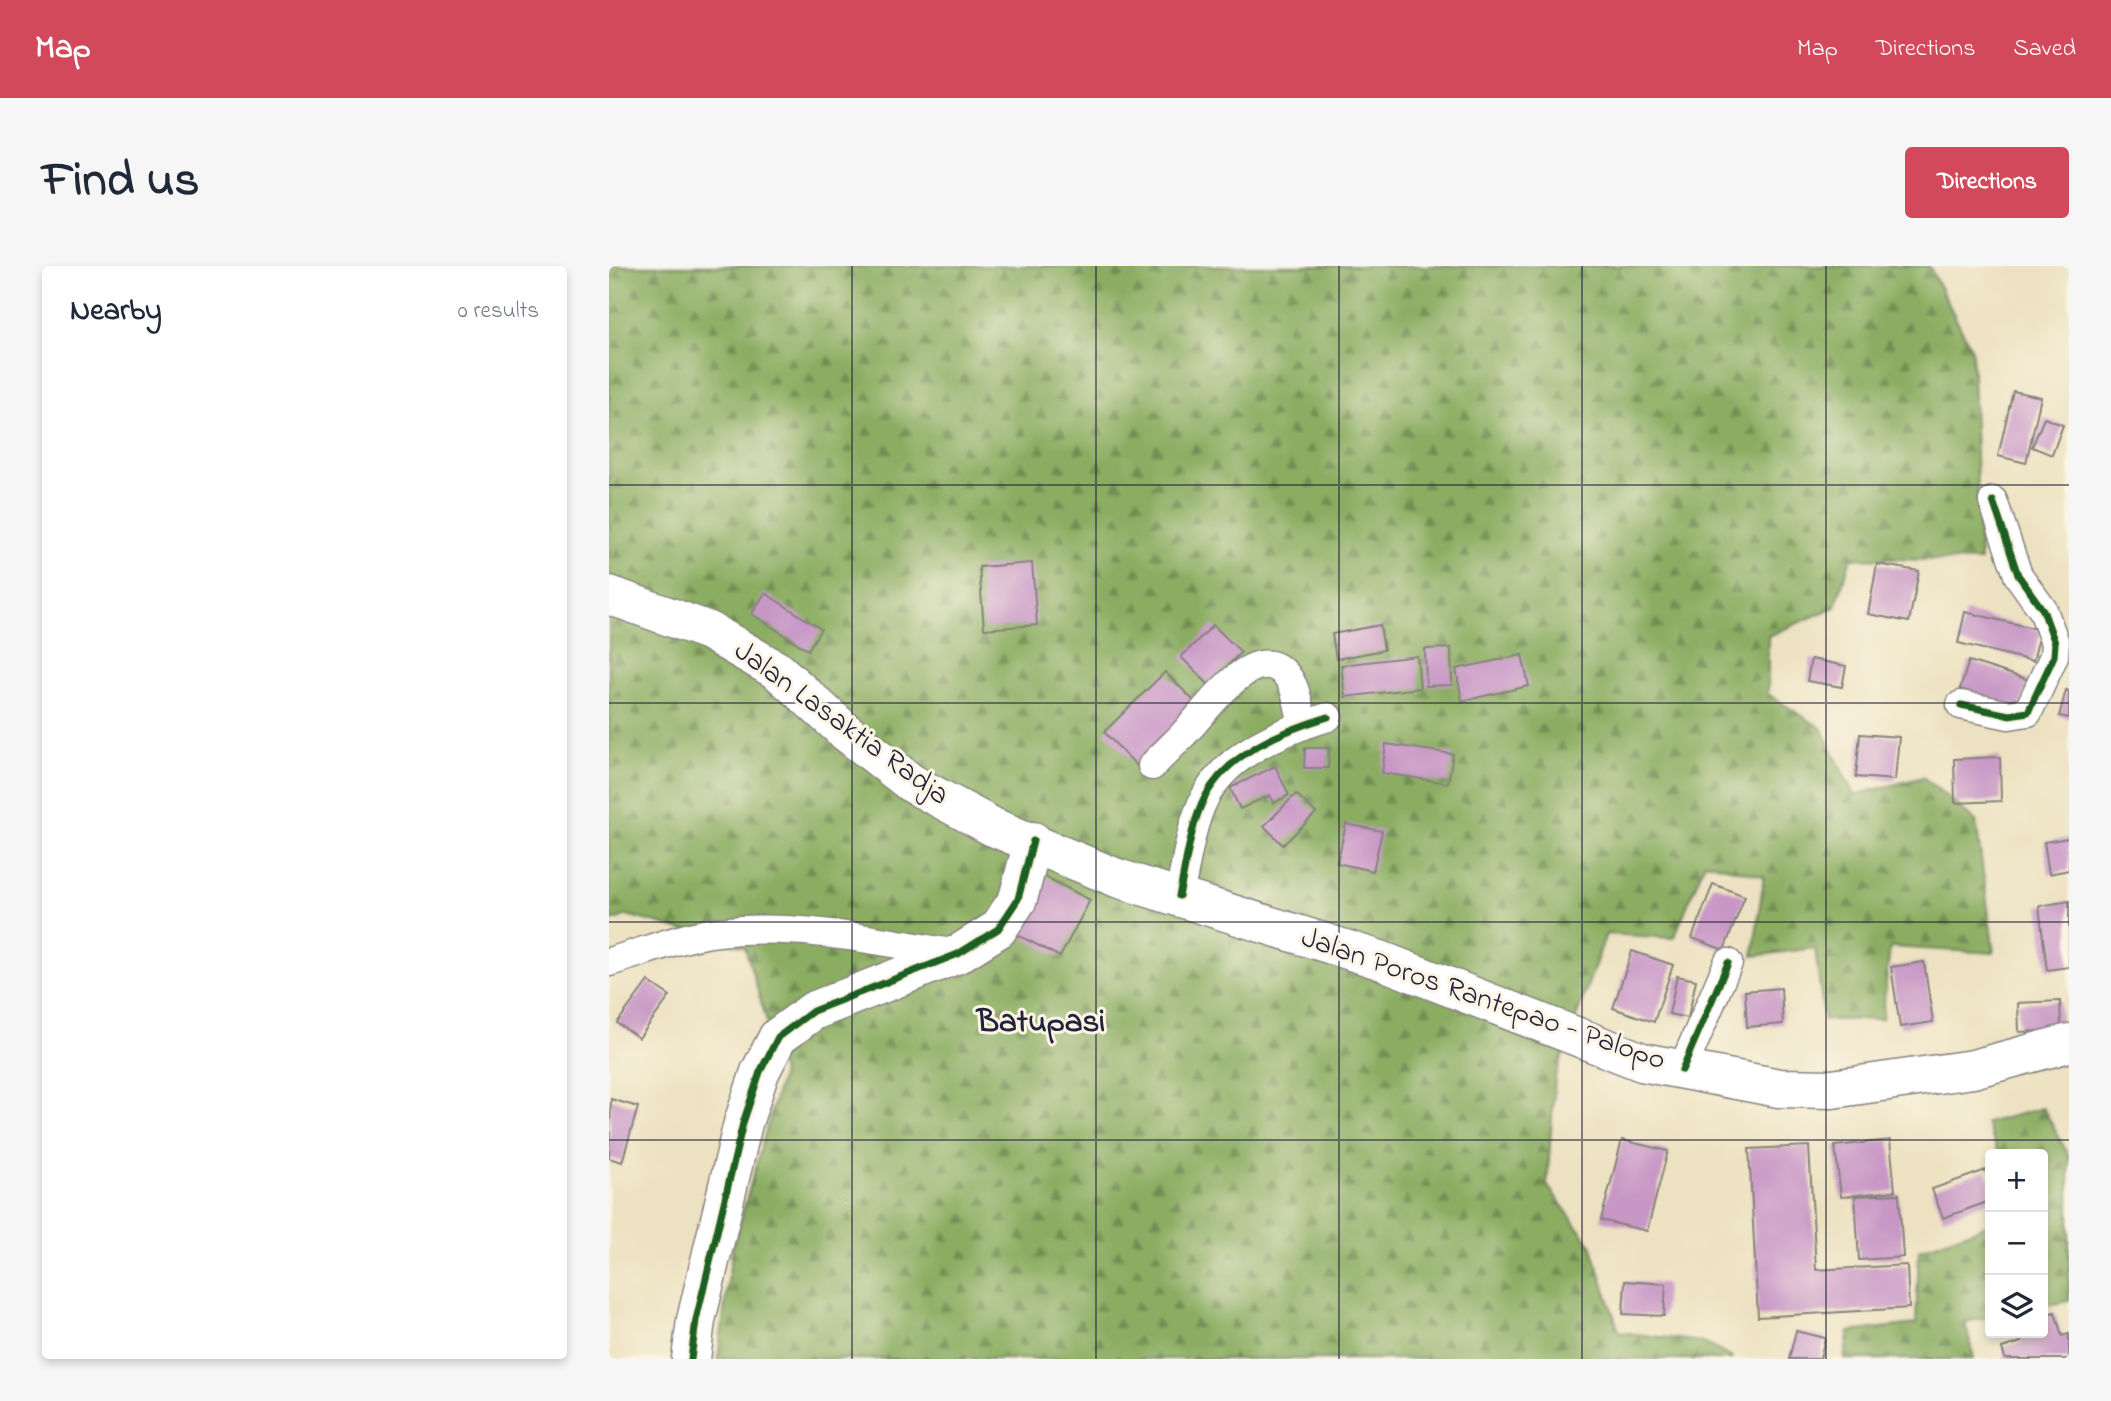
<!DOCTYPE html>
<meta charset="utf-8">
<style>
:root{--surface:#fff;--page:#f6f6f7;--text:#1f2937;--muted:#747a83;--line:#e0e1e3;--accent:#d1495b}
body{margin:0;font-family:"Indie Flower",sans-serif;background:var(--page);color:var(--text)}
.controls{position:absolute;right:21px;bottom:21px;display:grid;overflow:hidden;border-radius:7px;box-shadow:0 4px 10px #0003}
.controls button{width:63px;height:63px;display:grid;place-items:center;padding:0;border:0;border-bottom:2px solid var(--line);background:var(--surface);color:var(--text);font:35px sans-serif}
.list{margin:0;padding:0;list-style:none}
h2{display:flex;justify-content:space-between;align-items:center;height:91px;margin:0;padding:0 28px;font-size:30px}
h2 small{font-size:23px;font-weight:400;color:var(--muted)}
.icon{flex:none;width:38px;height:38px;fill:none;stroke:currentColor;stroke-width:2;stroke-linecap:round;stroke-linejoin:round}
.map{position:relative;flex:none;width:1460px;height:1093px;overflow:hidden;border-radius:7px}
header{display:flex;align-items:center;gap:42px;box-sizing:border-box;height:98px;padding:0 35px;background:var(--accent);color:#fff}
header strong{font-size:33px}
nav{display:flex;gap:38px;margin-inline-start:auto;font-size:24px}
.intro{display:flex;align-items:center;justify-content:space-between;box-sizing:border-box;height:168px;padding:0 42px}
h1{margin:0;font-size:49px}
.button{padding:18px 32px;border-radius:7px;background:var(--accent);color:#fff;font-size:24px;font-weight:700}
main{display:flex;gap:42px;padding:0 42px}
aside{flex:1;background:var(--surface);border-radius:7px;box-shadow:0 4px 10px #0003}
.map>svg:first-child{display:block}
</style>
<header>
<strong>Map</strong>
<nav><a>Map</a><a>Directions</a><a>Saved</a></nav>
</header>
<div class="intro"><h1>Find us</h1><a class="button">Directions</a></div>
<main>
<aside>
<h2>Nearby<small>0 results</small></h2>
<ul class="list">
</ul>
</aside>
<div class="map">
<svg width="1460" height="1093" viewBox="0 0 1460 1093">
<defs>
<pattern id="forest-firs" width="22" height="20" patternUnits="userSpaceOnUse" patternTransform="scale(1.75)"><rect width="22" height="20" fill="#8bad62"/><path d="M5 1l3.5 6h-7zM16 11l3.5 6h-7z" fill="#718c52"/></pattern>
</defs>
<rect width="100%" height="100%" fill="#fcf5e5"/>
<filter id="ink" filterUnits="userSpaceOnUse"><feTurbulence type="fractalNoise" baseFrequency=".0143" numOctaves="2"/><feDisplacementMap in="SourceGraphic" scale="14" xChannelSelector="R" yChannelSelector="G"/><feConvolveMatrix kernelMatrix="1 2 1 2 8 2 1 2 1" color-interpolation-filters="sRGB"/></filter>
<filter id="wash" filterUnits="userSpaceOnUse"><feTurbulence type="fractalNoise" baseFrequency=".00686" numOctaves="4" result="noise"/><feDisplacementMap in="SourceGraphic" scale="28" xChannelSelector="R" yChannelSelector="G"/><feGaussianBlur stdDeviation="1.57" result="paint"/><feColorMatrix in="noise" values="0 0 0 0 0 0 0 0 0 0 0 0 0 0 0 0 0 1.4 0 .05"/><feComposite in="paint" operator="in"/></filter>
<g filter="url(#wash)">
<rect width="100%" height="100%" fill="#ece1c0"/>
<g fill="url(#forest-firs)" stroke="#56684e" stroke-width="2">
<path d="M0 0H1320L1363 84 1371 295 1242 292 1226 341 1159 370V428L1212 462 1245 529 1314 511 1367 555 1385 687 1281 681 1273 753 1215 754 1206 682 1144 690 1155 610 1096 596 1065 672 997 668 946 811 938 919 982 979 1010 1066 1093 1076 1125 1093H109L123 985 173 807 136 681 18 649 0 656Z"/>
<path d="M1434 842 1460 890V1035L1434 1040V888H1390L1377 857Z"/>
<path d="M1381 958V1051L1356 1056 1365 1093H1235L1240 1066 1307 1058 1310 984Z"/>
</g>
<g id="blocks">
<g fill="#c897c6">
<path d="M1404 125 1432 131 1417 197 1389 190Z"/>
<path d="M1435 152 1454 159 1443 189 1423 181Z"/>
<path d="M423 297 428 359 375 363 370 301Z"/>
<path d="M1268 298 1310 305 1300 356 1259 348Z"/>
<path d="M156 327 212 363 199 384 143 348Z"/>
<path d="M1356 346 1432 364 1424 395 1349 377Z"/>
<path d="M604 359 632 386 600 419 572 391Z"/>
<path d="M771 359 775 384 727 393 723 368Z"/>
<path d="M842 382 843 419 817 420 816 383Z"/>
<path d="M913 389 920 420 853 435 847 403Z"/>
<path d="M808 390 811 422 736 431 732 399Z"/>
<path d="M1202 393 1237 400 1233 421 1198 415Z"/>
<path d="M1360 395 1420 414 1411 442 1351 423Z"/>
<path d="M556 406 594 444 532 504 495 466Z"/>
<path d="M1457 424 1460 425V452L1450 450Z"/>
<path d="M1251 468 1290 471 1286 514 1247 511Z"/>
<path d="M777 478 844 488 839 517 773 507Z"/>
<path d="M696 482H720L719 502H695Z"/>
<path d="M1391 491 1392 535 1346 537 1345 493Z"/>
<path d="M666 500 680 529 665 537 661 529 631 543 621 522Z"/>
<path d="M687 528 707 547 674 579 655 560Z"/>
<path d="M737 558 773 565 764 605 728 597Z"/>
<path d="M1460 572V604L1440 608 1435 576Z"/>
<path d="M435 610 481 634 451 691 405 667Z"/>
<path d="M1104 618 1136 630 1115 684 1083 672Z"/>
<path d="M1460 635V701L1438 704 1430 640Z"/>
<path d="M1023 685 1064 699 1045 756 1004 742Z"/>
<path d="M1315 696 1324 756 1291 761 1282 701Z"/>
<path d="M1068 710 1087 714 1079 752 1060 748Z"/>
<path d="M39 715 61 730 30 772 8 757Z"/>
<path d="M1172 722 1174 758 1138 761 1136 725Z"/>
<path d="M1451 735 1452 764 1410 766 1409 737Z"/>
<path d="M2 833 29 841 13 896 0 892Z"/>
<path d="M1013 874 1059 885 1038 965 992 954Z"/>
<path d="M1281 874 1286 925 1232 931 1226 880Z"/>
<path d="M1200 880 1207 1004 1298 999 1300 1042 1149 1051 1140 883Z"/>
<path d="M1377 904 1381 916V935L1334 952 1323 923Z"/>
<path d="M1290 928 1294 991 1250 994 1246 930Z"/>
<path d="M1016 1015 1057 1018 1055 1050 1014 1048Z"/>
<path d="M1446 1046 1453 1070 1460 1068V1093H1396L1393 1082 1412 1076 1410 1067H1434V1049Z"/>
<path d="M1187 1065 1216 1072 1211 1093H1180Z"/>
</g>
</g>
</g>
<g filter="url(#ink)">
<use href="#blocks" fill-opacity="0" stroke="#87827e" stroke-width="2"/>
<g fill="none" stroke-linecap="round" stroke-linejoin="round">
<g stroke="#87827e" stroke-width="31">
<g id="street">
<path d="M1352 439 1400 449 1419 446 1445 390 1446 377 1434 344 1409 309 1384 235"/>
<path d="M543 500C555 487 569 475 581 461 597 444 639 384 669 402 688 413 689 440 694 459"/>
<path d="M570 630C577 599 581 560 596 531 619 487 673 465 719 451"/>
<path d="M0 696C35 686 73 670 109 666 191 657 269 675 349 688"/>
<path d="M1073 804 1119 697"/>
</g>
</g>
<g stroke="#87827e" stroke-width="41">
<path id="secondary" d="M82 1093 87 1054 134 857 151 806 169 771 204 745 349 688 389 663 409 633 424 575"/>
</g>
<g stroke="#87827e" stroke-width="41">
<path id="highway" d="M0 329 100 365 169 405 238 467 302 517 384 561 508 612 771 694 1033 796 1170 822 1223 823 1364 803 1460 777"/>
</g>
<use href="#street" stroke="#fff" stroke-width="28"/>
<use href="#secondary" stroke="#fff" stroke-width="38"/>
<use href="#highway" stroke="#fff" stroke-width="38"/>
<g stroke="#fcf5e5" stroke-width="11">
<g id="cycleway">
<path d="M1352 439 1400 449 1419 446 1445 390 1446 377 1434 344 1409 309 1384 235"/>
<path d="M570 630C577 599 581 560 596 531 619 487 673 465 719 451"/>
<path d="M1073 804 1119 697"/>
<path d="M82 1093 87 1054 134 857 151 806 169 771 204 745 349 688 389 663 409 633 424 575"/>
</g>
</g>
<use href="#cycleway" stroke="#1b5e20" stroke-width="7"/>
</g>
</g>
<path fill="none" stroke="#22223b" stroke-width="2" stroke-opacity="0.55" d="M243 0V1093M487 0V1093M730 0V1093M973 0V1093M1217 0V1093M0 219H1460M0 437H1460M0 656H1460M0 874H1460"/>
<g text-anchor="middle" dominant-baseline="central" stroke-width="6" stroke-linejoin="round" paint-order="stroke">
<g font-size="30" fill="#22223b" stroke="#fcf5e5">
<text transform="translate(232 458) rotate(36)">Jalan Lasaktia Radja</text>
<text transform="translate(874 734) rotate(19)">Jalan Poros Rantepao - Palopo</text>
</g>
<g font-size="33" font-weight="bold" fill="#22223b" stroke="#fcf5e5">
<text x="432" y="757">Batupasi</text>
</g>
</g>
</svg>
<div class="controls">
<button>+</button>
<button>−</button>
<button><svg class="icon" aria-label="layers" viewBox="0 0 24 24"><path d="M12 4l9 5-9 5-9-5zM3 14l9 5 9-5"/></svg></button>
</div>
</div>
</main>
